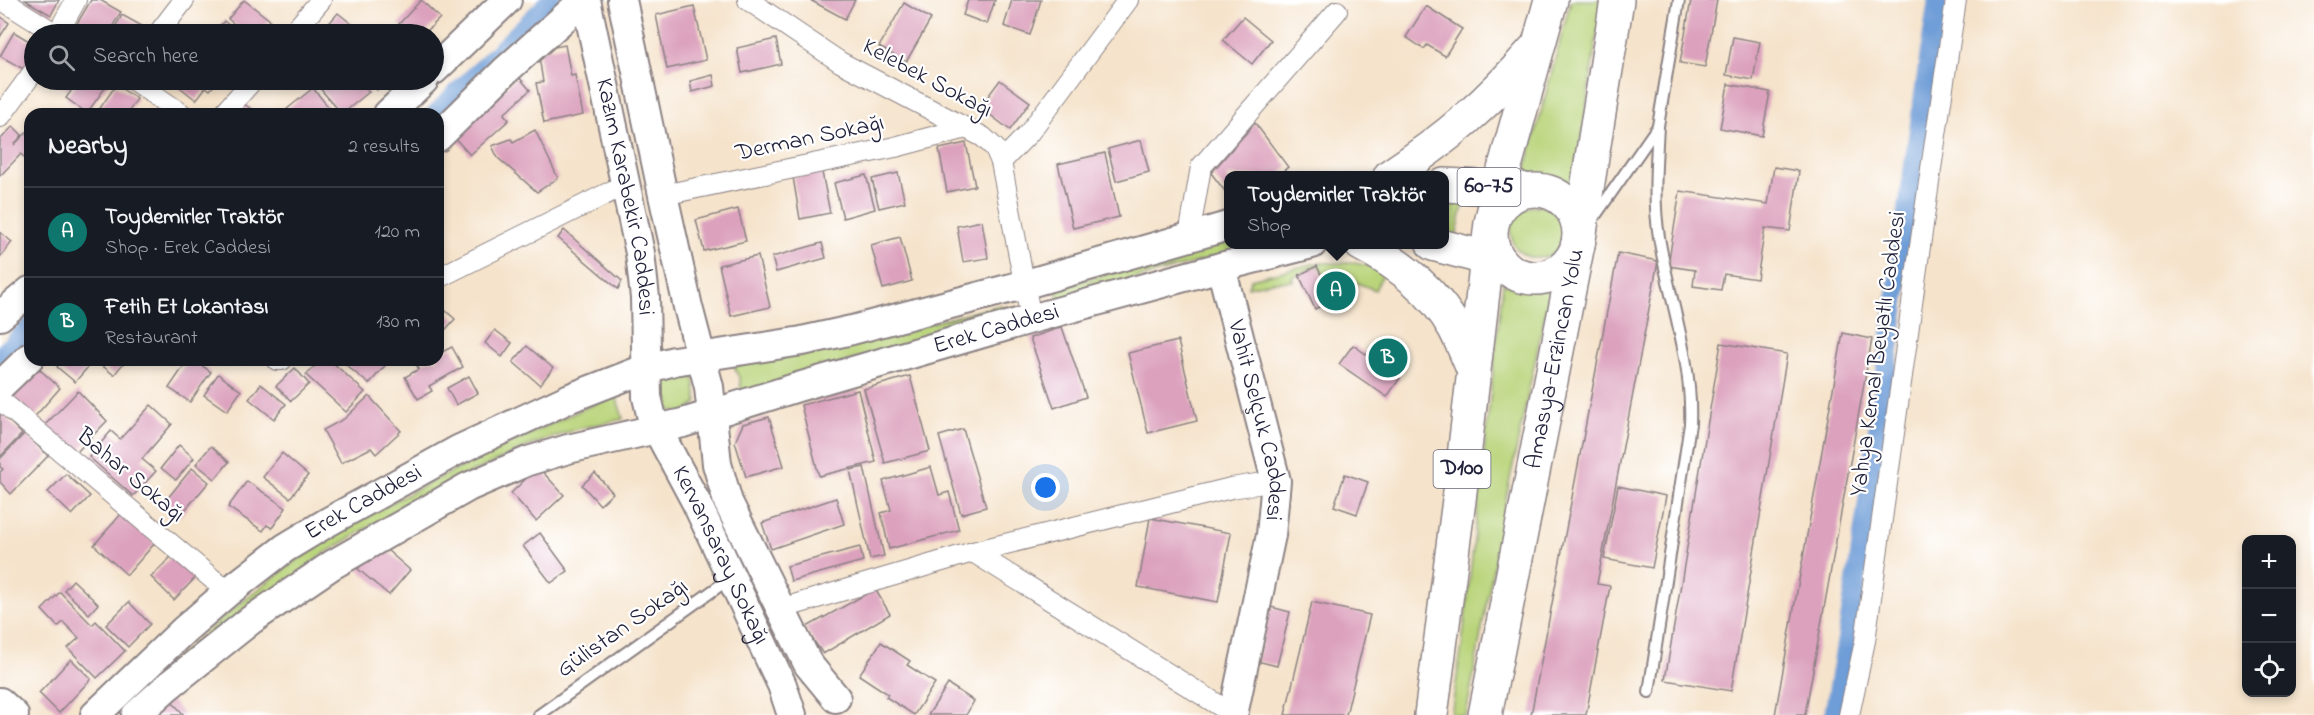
<!DOCTYPE html>
<meta charset="utf-8">
<style>
:root{--surface:#171b24;--page:#20242c;--text:#f1f3f6;--muted:#9ea1a6;--line:#363941;--accent:#0f766e}
body{margin:0;font-family:"Indie Flower",sans-serif;background:var(--page);color:var(--text)}
.controls{position:absolute;right:18px;bottom:18px;display:grid;overflow:hidden;border-radius:12px;box-shadow:0 3px 9px #0003}
.controls button{width:54px;height:54px;display:grid;place-items:center;padding:0;border:0;border-bottom:2px solid var(--line);background:var(--surface);color:var(--text);font:30px sans-serif}
.you{position:absolute;left:1046px;top:488px;width:21px;height:21px;margin:-15px;border:4px solid #fff;border-radius:50%;background:#1a73e8;box-shadow:0 0 0 9px #1a73e833}
.badge{display:grid;place-items:center;width:39px;height:39px;border-radius:50%;background:var(--accent);color:#fff;font-size:20px;font-weight:700}
.pin{position:absolute;translate:-50% -50%;border:3px solid #fff;box-shadow:0 2px 6px #0006}
.popup{position:absolute;left:1224px;top:171px;width:225px;height:78px;box-sizing:border-box;display:grid;place-content:center;border-radius:12px;background:var(--surface);filter:drop-shadow(0 2px 4px #0005);font-size:20px;white-space:nowrap;color:var(--muted)}
.popup b{font-size:22px;color:var(--text)}
.popup::after{content:'';position:absolute;left:50%;top:100%;margin-left:-12px;border:12px solid transparent;border-top-color:var(--surface)}
.list{margin:0;padding:0;list-style:none}
h2{display:flex;justify-content:space-between;align-items:center;height:78px;margin:0;padding:0 24px;font-size:26px}
h2 small{font-size:20px;font-weight:400;color:var(--muted)}
.list li{display:grid;grid-template-columns:39px 1fr auto;gap:18px;align-items:center;box-sizing:border-box;height:90px;padding:0 24px;border-top:2px solid var(--line)}
.list b{display:block;font-size:22px;white-space:nowrap}
.list p{margin:0;font-size:20px;white-space:nowrap;color:var(--muted)}
.list em{font-size:20px;font-style:normal;color:var(--muted)}
.icon{flex:none;width:33px;height:33px;fill:none;stroke:currentColor;stroke-width:2;stroke-linecap:round;stroke-linejoin:round}
.map{position:relative;flex:none;width:2314px;height:715px;overflow:hidden}
.search{position:absolute;background:var(--surface);box-shadow:0 3px 9px #0003;left:24px;top:24px;width:420px;height:66px;display:flex;align-items:center;gap:15px;box-sizing:border-box;padding:0 21px;border-radius:33px;color:var(--muted);font-size:22px}
.panel{position:absolute;background:var(--surface);box-shadow:0 3px 9px #0003;left:24px;top:108px;width:420px;height:258px;border-radius:18px}
.map>svg:first-child{display:block}
</style>
<div class="map">
<svg width="2314" height="715" viewBox="0 0 2314 715">
<rect width="100%" height="100%" fill="#fff"/>
<filter id="ink" filterUnits="userSpaceOnUse"><feTurbulence type="fractalNoise" baseFrequency=".0167" numOctaves="2"/><feDisplacementMap in="SourceGraphic" scale="12" xChannelSelector="R" yChannelSelector="G"/><feConvolveMatrix kernelMatrix="1 2 1 2 8 2 1 2 1" color-interpolation-filters="sRGB"/></filter>
<filter id="wash" filterUnits="userSpaceOnUse"><feTurbulence type="fractalNoise" baseFrequency=".008" numOctaves="4" result="noise"/><feDisplacementMap in="SourceGraphic" scale="24" xChannelSelector="R" yChannelSelector="G"/><feGaussianBlur stdDeviation="1.35" result="paint"/><feColorMatrix in="noise" values="0 0 0 0 0 0 0 0 0 0 0 0 0 0 0 0 0 1.4 0 .05"/><feComposite in="paint" operator="in"/></filter>
<g filter="url(#wash)">
<rect width="100%" height="100%" fill="#f5e3cb"/>
<g fill="#b9d47a" stroke="#6e7b5a" stroke-width="1.5">
<path d="M1571 0H1602L1575 182 1525 172Z"/>
<path d="M1444 197H1465L1456 237 1444 235Z"/>
<circle cx="1537" cy="232" r="26"/>
<path d="M1228 242V244L1261 245 1059 299 1055 289 1137 265Z"/>
<path d="M1316 263H1355L1385 270 1375 290 1350 280 1325 277 1318 265 1292 277 1293 281 1272 282 1248 287 1251 279Z"/>
<path d="M1503 284 1525 290H1550L1506 498 1466 715H1451L1462 646Z"/>
<path d="M1001 305 1002 309 962 322 958 329 741 393 740 380 734 366 818 352Z"/>
<path d="M683 372 694 378 697 402C679 426 645 402 665 377Z"/>
<path d="M616 395 623 419 576 429 529 446 447 484 389 515 325 553 167 671 120 715H114C170 662 228 611 290 565 354 519 426 484 497 450 536 431 576 411 616 395Z"/>
</g>
<g fill="none" stroke-linecap="round" stroke-linejoin="round">
<g stroke="#6e9dd7" stroke-width="20">
<path d="M436 114 552 0"/>
<path d="M0 357 30 327"/>
<path d="M1834 715C1876 478 1901 238 1938 0"/>
</g>
</g>
<g id="blocks">
<g fill="#dca1bd">
<path d="M25 0H59L51 15Z"/>
<path d="M91 0H100L121 12 108 34H76L72 32Z"/>
<path d="M244 0 270 20 258 34H246L228 19Z"/>
<path d="M421 0 440 18 424 34H410L399 24Z"/>
<path d="M810 0H855L845 19Z"/>
<path d="M968 0H995L987 24 963 15Z"/>
<path d="M1012 0H1041L1030 35 1004 26Z"/>
<path d="M1691 0H1717L1705 67 1680 63Z"/>
<path d="M904 3 931 19 906 62 879 47Z"/>
<path d="M694 6 706 60 667 69 656 15Z"/>
<path d="M1426 6 1462 29 1445 56 1427 45 1424 49 1406 37Z"/>
<path d="M338 13 364 34H320Z"/>
<path d="M122 15 142 26 137 34H111Z"/>
<path d="M0 16 9 23 0 37Z"/>
<path d="M1243 17 1271 40 1252 64 1223 40Z"/>
<path d="M224 21 240 34H213Z"/>
<path d="M14 32 34 44V53L25 70 0 56Z"/>
<path d="M1733 37 1760 42 1753 80 1726 75Z"/>
<path d="M776 39 781 64 742 73 737 48Z"/>
<path d="M565 45 571 76 575 75 583 115 544 123 536 83 543 82 538 50Z"/>
<path d="M713 75 715 86 692 92 690 81Z"/>
<path d="M518 76 530 90 504 114 509 120 470 155 453 136Z"/>
<path d="M52 80H74L68 90Z"/>
<path d="M79 80 110 81 87 113 66 98Z"/>
<path d="M171 80H219L210 90 206 87 196 100Z"/>
<path d="M323 80H358L369 92 342 114 317 85Z"/>
<path d="M366 80H386L377 90Z"/>
<path d="M1000 80 1030 102 1010 130 980 107Z"/>
<path d="M1728 84 1770 92 1762 136 1720 128Z"/>
<path d="M116 85 137 99 127 114H96Z"/>
<path d="M313 88 334 114H291L287 109Z"/>
<path d="M243 103 258 114H234Z"/>
<path d="M1255 123 1288 167 1277 176H1228V195L1211 173Z"/>
<path d="M13 126 22 135 14 145 30 129V163L21 154 0 176V140Z"/>
<path d="M535 130 558 178 537 192 498 158 492 146 511 139 513 142Z"/>
<path d="M1141 140 1149 172 1116 181 1108 149Z"/>
<path d="M966 143 975 186 947 192 939 149Z"/>
<path d="M1105 153 1119 217 1073 228 1058 164Z"/>
<path d="M1774 167 1799 171 1790 231 1765 228 1757 279 1724 274 1721 290 1693 286 1695 270 1668 266 1680 191 1768 204Z"/>
<path d="M822 172 830 213 800 219 793 177Z"/>
<path d="M898 173 905 202 879 208 872 179Z"/>
<path d="M866 175 875 209 843 218 834 183Z"/>
<path d="M738 209 746 241 704 251 696 220Z"/>
<path d="M982 221 988 258 963 262 957 226Z"/>
<path d="M564 230 622 281 618 289 558 238Z"/>
<path d="M0 232 12 242 0 257Z"/>
<path d="M900 237 912 281 883 289 871 245Z"/>
<path d="M822 243 826 258 776 272 772 257Z"/>
<path d="M1618 253 1658 261 1597 584 1610 586 1586 715H1531Z"/>
<path d="M758 256 770 307 731 316 719 265Z"/>
<path d="M1317 266 1333 300 1315 309 1299 275Z"/>
<path d="M438 304 455 319 438 338Z"/>
<path d="M1062 327 1086 397 1054 408 1030 338Z"/>
<path d="M495 330 512 343 502 357 485 343Z"/>
<path d="M1843 333 1872 339 1805 715H1775Z"/>
<path d="M1178 341 1197 421 1148 433 1128 353Z"/>
<path d="M1721 343 1787 354 1731 691 1665 680Z"/>
<path d="M1353 345 1400 378 1387 397 1339 364Z"/>
<path d="M527 346 553 368 540 385 513 362Z"/>
<path d="M452 347 463 367 429 386 432 391 418 399 405 377 419 369 417 366 427 360H438V354Z"/>
<path d="M63 360H80L88 367 75 382 57 367Z"/>
<path d="M95 360H126L114 375Z"/>
<path d="M188 360H194L211 372 190 402 169 388Z"/>
<path d="M320 360H330L365 392 346 412 306 375Z"/>
<path d="M340 360H390L369 384Z"/>
<path d="M36 366 60 388 31 421 7 400Z"/>
<path d="M295 368 309 384 291 401 276 386Z"/>
<path d="M218 374 241 391 227 411 204 395Z"/>
<path d="M469 376 478 393 456 405 447 388Z"/>
<path d="M910 376 930 451 885 463 864 389Z"/>
<path d="M261 384 286 404 274 419 249 399Z"/>
<path d="M858 390 876 462 819 476 801 405Z"/>
<path d="M78 391 107 421 73 456 43 427Z"/>
<path d="M369 396 401 431 376 454 371 448 341 463 323 430 344 419Z"/>
<path d="M151 405 172 424 142 459 156 471 133 496 89 457 111 431 120 439Z"/>
<path d="M0 412 22 434 0 457Z"/>
<path d="M769 417 784 466 746 477 735 442 743 424Z"/>
<path d="M963 429 986 507 961 514 939 436Z"/>
<path d="M25 433 48 456 11 494 0 482V472L3 469 0 467V459Z"/>
<path d="M179 445 194 458 176 480 161 468Z"/>
<path d="M211 446 229 462 215 479 196 464Z"/>
<path d="M282 453 308 475 290 498 263 477Z"/>
<path d="M538 467 564 495 536 521 511 493Z"/>
<path d="M864 467 884 556 870 559 850 470Z"/>
<path d="M931 467 939 495 949 492 959 530 889 549 881 513 891 510 883 481Z"/>
<path d="M192 468 209 482 179 517 163 504Z"/>
<path d="M595 473 613 493 600 505 582 485Z"/>
<path d="M66 474 90 496 72 515 48 492Z"/>
<path d="M1345 474 1368 482 1357 514 1334 506Z"/>
<path d="M247 481 286 508 272 528 267 525 263 531 228 507Z"/>
<path d="M1618 486 1666 496 1652 568 1604 559Z"/>
<path d="M836 498 844 524 771 549 762 523Z"/>
<path d="M122 513 155 543 127 575 94 545Z"/>
<path d="M1150 518 1231 533 1218 602 1138 587Z"/>
<path d="M540 533 568 571 551 583 523 546Z"/>
<path d="M380 544 410 570 389 595 358 569Z"/>
<path d="M860 547 863 561 791 581 787 566Z"/>
<path d="M174 554 197 576 174 600 151 577Z"/>
<path d="M73 580 98 604 89 614 64 590Z"/>
<path d="M875 589 890 614 823 654 805 628Z"/>
<path d="M60 592 92 625 96 621 125 651 97 678 68 648 79 638 63 622 58 627 42 610Z"/>
<path d="M129 602 150 624 128 647 106 625Z"/>
<path d="M1312 602 1370 615 1346 715H1285Z"/>
<path d="M1271 607 1290 612 1277 666 1257 661Z"/>
<path d="M881 642 910 661 907 665 935 683 914 715 886 697 888 694 859 675Z"/>
<path d="M71 659 91 679 59 713 39 693Z"/>
<path d="M948 684 974 701 966 715H928Z"/>
<path d="M168 697 184 715H148Z"/>
</g>
</g>
</g>
<g filter="url(#ink)">
<use href="#blocks" fill-opacity="0" stroke="#8c8283" stroke-width="1.5"/>
<g fill="none" stroke-linecap="round" stroke-linejoin="round">
<g stroke="#8c8283" stroke-width="14">
<g id="lane">
<path d="M1593 219 1658 126 1679 0"/>
<path d="M1649 692 1690 424C1693 360 1669 300 1659 237 1653 201 1656 163 1658 126"/>
<path d="M539 715 729 579"/>
</g>
</g>
<g stroke="#8c8283" stroke-width="22">
<g id="street">
<path d="M2 0 56 34"/>
<path d="M748 0 840 62 983 137 995 148 1001 162 1031 319"/>
<path d="M57 34 76 0"/>
<path d="M158 34 184 0"/>
<path d="M292 34 321 0"/>
<path d="M133 80 182 114"/>
<path d="M223 114 253 80"/>
<path d="M0 117 34 71"/>
<path d="M1001 162 1029 133 1128 0"/>
<path d="M663 195 895 147 966 128"/>
<path d="M1189 236 1201 167 1337 11"/>
<path d="M438 278 626 184"/>
<path d="M277 360H282"/>
<path d="M0 400 228 592"/>
<path d="M973 552 1233 714"/>
<path d="M780 609 973 552 1231 488 1276 481"/>
<path d="M1849 715 1865 641 1928 189 1956 0"/>
</g>
</g>
<g stroke="#8c8283" stroke-width="32">
<g id="secondary">
<path id="s1" d="M586 0 640 253 645 298 647 397 651 414 657 429 696 502 782 685 792 715"/>
<path d="M622 0 663 195 688 307 709 387 717 464 728 502 808 664 836 698"/>
<path d="M434 70 507 0"/>
<path d="M388 114 424 80"/>
<path d="M438 137 505 71 584 0"/>
<path id="s2" d="M1221 267 1276 481 1271 535 1233 715"/>
<path d="M0 316 30 291"/>
<path d="M0 386 30 357"/>
<path d="M0 702 14 715"/>
<path id="s3" d="M95 715 184 630 228 592 285 548 328 522 458 450 570 398 642 370 674 361 802 341 852 330 1019 286 1228 226"/>
<path id="s4" d="M136 715 168 686 251 620 332 565 468 487 528 461 568 449 683 423 798 387 1031 319 1221 267 1312 244"/>
</g>
</g>
<g stroke="#8c8283" stroke-width="36">
<g id="highway">
<path d="M1390 176C1449 137 1488 103 1534 50"/>
<path d="M1444 185 1521 189"/>
<circle cx="1535" cy="234" r="44"/>
<path d="M1361 244C1398 263 1433 290 1454 327 1461 340 1467 355 1473 369"/>
<path d="M1433 244 1501 262"/>
<path d="M1431 715 1459 500 1491 223 1499 188 1551 0"/>
<path id="s5" d="M1485 715 1579 239 1617 0"/>
</g>
</g>
<use href="#lane" stroke="#fff" stroke-width="10"/>
<use href="#street" stroke="#fff" stroke-width="20"/>
<use href="#secondary" stroke="#fff" stroke-width="28"/>
<use href="#highway" stroke="#fff" stroke-width="33"/>
</g>
</g>
<g text-anchor="middle" dominant-baseline="central" stroke-width="4.5" stroke-linejoin="round" paint-order="stroke">
<g fill="#fff" stroke="#646476" stroke-width="1.5">
<rect x="1457.5" y="168" width="63" height="38" rx="4.5"/>
<rect x="1433.5" y="450" width="57" height="38" rx="4.5"/>
</g>
<g font-size="22" font-weight="bold" fill="#22223b">
<text x="1489" y="187">60-75</text>
<text x="1462" y="469">D100</text>
</g>
<g font-size="24" fill="#22223b" stroke="#fff">
<text transform="translate(927 79) rotate(28)">Kelebek Sokağı</text>
<text transform="translate(810 139) rotate(-12)">Derman Sokağı</text>
<text stroke="none"><textPath href="#s1" startOffset="201">Kazım Karabekir Caddesi</textPath></text>
<text stroke="none"><textPath href="#s4" startOffset="956">Erek Caddesi</textPath></text>
<text transform="translate(1879 354) rotate(-82)">Yahya Kemal Beyatlı Caddesi</text>
<text stroke="none"><textPath href="#s5" startOffset="363">Amasya-Erzincan Yolu</textPath></text>
<text stroke="none"><textPath href="#s2" startOffset="158">Vahit Selçuk Caddesi</textPath></text>
<text transform="translate(130 476) rotate(40)">Bahar Sokağı</text>
<text stroke="none"><textPath href="#s3" startOffset="344">Erek Caddesi</textPath></text>
<text stroke="none"><textPath href="#s1" startOffset="578">Kervansaray Sokağı</textPath></text>
<text transform="translate(623 629) rotate(-35)">Gülistan Sokağı</text>
</g>
</g>
</svg>
<div class="controls">
<button>+</button>
<button>−</button>
<button><svg class="icon" aria-label="locate" viewBox="0 0 24 24"><circle cx="12" cy="12" r="6"/><path d="M12 2v4M12 18v4M2 12h4M18 12h4"/></svg></button>
</div>
<div class="you"></div>
<div class="pin badge" style="left:1336px;top:291px">A</div>
<div class="popup"><b>Toydemirler Traktör</b>Shop</div>
<div class="pin badge" style="left:1388px;top:358px">B</div>
<div class="search"><svg class="icon" aria-label="search" viewBox="0 0 24 24"><circle cx="10" cy="10" r="6"/><path d="M15 15l6 6"/></svg>Search here</div>
<section class="panel">
<h2>Nearby<small>2 results</small></h2>
<ul class="list">
<li><span class="badge">A</span><div><b>Toydemirler Traktör</b><p>Shop · Erek Caddesi</p></div><em>120 m</em></li>
<li><span class="badge">B</span><div><b>Fetih Et Lokantası</b><p>Restaurant</p></div><em>130 m</em></li>
</ul>
</section>
</div>
